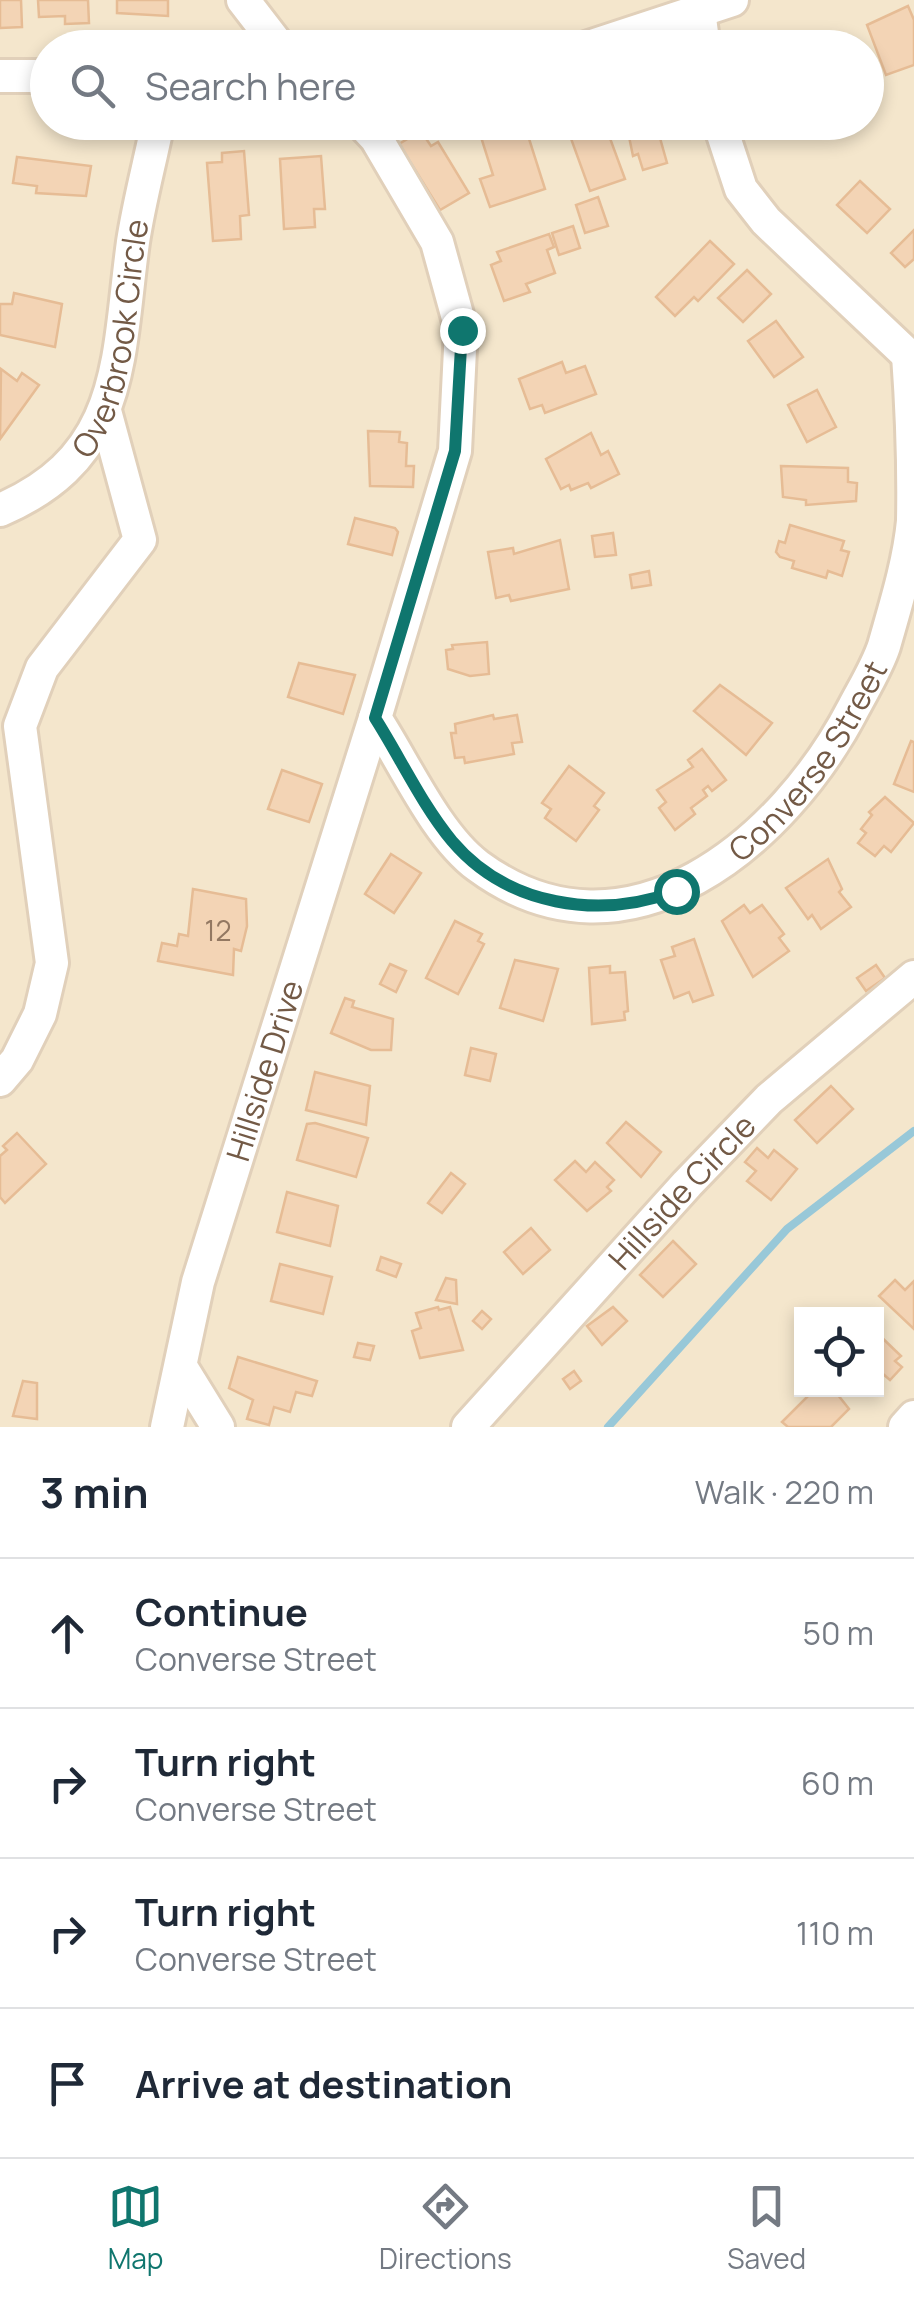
<!DOCTYPE html>
<meta charset="utf-8">
<style>
:root{--surface:#fff;--page:#f6f6f7;--text:#1f2937;--muted:#747a83;--line:#e0e1e3;--accent:#0f766e}
body{margin:0;font-family:Manrope,sans-serif;background:var(--page);color:var(--text)}
.controls{position:absolute;right:30px;bottom:30px;display:grid;overflow:hidden;border-radius:0px;box-shadow:0 5px 15px #0003}
.controls button{width:90px;height:90px;display:grid;place-items:center;padding:0;border:0;border-bottom:2px solid var(--line);background:var(--surface);color:var(--text);font:50px sans-serif}
.stop{position:absolute;width:30px;height:30px;margin:-22px;border:8px solid #0f766e;border-radius:50%;background:#fff}
.stop.end{background:#0f766e;border-color:#fff;box-shadow:0 2px 10px #0008}
.list{margin:0;padding:0;list-style:none}
h2{display:flex;justify-content:space-between;align-items:center;height:130px;margin:0;padding:0 40px;font-size:42px}
h2 small{font-size:32px;font-weight:400;color:var(--muted)}
.list li{display:grid;grid-template-columns:65px 1fr auto;gap:30px;align-items:center;box-sizing:border-box;height:150px;padding:0 40px;border-top:2px solid var(--line)}
.list b{display:block;font-size:38px;white-space:nowrap}
.list p{margin:0;font-size:32px;white-space:nowrap;color:var(--muted)}
.list em{font-size:32px;font-style:normal;color:var(--muted)}
.icon{flex:none;width:55px;height:55px;fill:none;stroke:currentColor;stroke-width:2;stroke-linecap:round;stroke-linejoin:round}
.map{position:relative;flex:none;width:914px;height:1427px;overflow:hidden}
.search{position:absolute;background:var(--surface);box-shadow:0 5px 15px #0003;left:30px;right:30px;top:30px;height:110px;display:flex;align-items:center;gap:25px;box-sizing:border-box;padding:0 35px;border-radius:55px;color:var(--muted);font-size:38px}
.sheet{height:730px;background:var(--surface)}
nav{display:flex;justify-content:space-around;align-items:center;box-sizing:border-box;height:140px;border-top:2px solid var(--line);background:var(--surface);font-size:28px;color:var(--muted)}
nav a{display:grid;justify-items:center;gap:5px}
nav .on{color:var(--accent)}
.map>svg:first-child{display:block}
</style>
<div class="map">
<svg width="914" height="1427" viewBox="0 0 914 1427">
<rect width="100%" height="100%" fill="#fdf4de"/>
<path fill="#f4e6cc" fill-rule="evenodd" d="M0 0H914V1427H0ZM48 48H866V122H48ZM802 1314H876V1390H802Z"/>
<g fill="none" stroke-linecap="round" stroke-linejoin="round">
<path stroke="#98c8d8" stroke-width="8" d="M608 1427 787 1229 914 1131"/>
</g>
<g fill="#f3d4b5" stroke="#e6bc95" stroke-width="2.5">
<path d="M0 0H21L22 27 0 28Z"/>
<path d="M38 0H88L89 23 65 24V16L39 17Z"/>
<path d="M117 0H168V16L117 13Z"/>
<path d="M908 6 914 20V65L886 75 867 25Z"/>
<path d="M565 122H604L625 179 590 191Z"/>
<path d="M626 122H675L658 131 667 163 643 170 638 154 633 156Z"/>
<path d="M524 123 545 189 490 207 480 179 493 175 481 137Z"/>
<path d="M421 131 431 146 438 142 469 193 440 210 399 144Z"/>
<path d="M244 151 249 215 240 216 241 239 213 241 207 163 222 162V153Z"/>
<path d="M321 156 325 209H314L315 227 284 229 280 159Z"/>
<path d="M17 157 91 166 86 196 36 193 37 186 13 183Z"/>
<path d="M860 181 890 209 867 233 837 205Z"/>
<path d="M598 197 608 226 585 233 576 205Z"/>
<path d="M573 226 580 248 559 255 552 233Z"/>
<path d="M914 230V259L905 267 891 253Z"/>
<path d="M549 234 554 247 547 250 555 273 526 284 530 292 504 301 491 265 501 261 497 252Z"/>
<path d="M710 241 734 264 698 301 694 297 675 316 656 297Z"/>
<path d="M747 270 771 294 743 322 718 298Z"/>
<path d="M14 293 62 304 55 347 0 335V304H12Z"/>
<path d="M776 321 803 357 774 377 748 341Z"/>
<path d="M562 362 566 373 585 366 596 394 545 413 542 405 530 409 519 379Z"/>
<path d="M1 369 17 381 22 373 39 385 0 439Z"/>
<path d="M817 390 836 427 807 442 788 405Z"/>
<path d="M368 431 400 432 399 442 407 443 406 466H414L413 487 370 486Z"/>
<path d="M591 433 601 455 608 451 619 474 591 488 588 483 571 490 569 485 561 489 546 459Z"/>
<path d="M781 466 848 468V482L857 483 856 501 806 505V500L783 497Z"/>
<path d="M355 518 395 528 398 532 392 555 348 544Z"/>
<path d="M790 525 844 541 841 550 849 552 842 576 828 571 826 578 792 568 794 561 780 557 776 552 779 541 785 543Z"/>
<path d="M613 533 616 555 595 557 592 536Z"/>
<path d="M560 540 569 589 511 601 509 595 496 598 488 552 513 548 514 554Z"/>
<path d="M649 571 651 585 632 588 630 575Z"/>
<path d="M487 642 489 674 470 676 448 669 446 650 453 649 452 645Z"/>
<path d="M299 663 355 675 343 714 288 697Z"/>
<path d="M720 685 772 723 746 755 694 711Z"/>
<path d="M493 715 494 719 517 715 522 742 512 743 514 754 465 763 464 757 455 758 451 733H456L455 724Z"/>
<path d="M911 741 914 742V792L894 784Z"/>
<path d="M702 749 726 780 712 791 708 786 703 790 707 796 691 808 695 814 675 830 659 808 666 802 657 790 693 767 688 760Z"/>
<path d="M569 766 604 793 594 806 599 810 576 841 545 818 551 809 542 803Z"/>
<path d="M282 770 322 784 309 822 268 809Z"/>
<path d="M885 797 914 823 891 852 884 846 875 856 858 843 866 833 861 829 872 815 869 812Z"/>
<path d="M391 854 421 873 394 913 365 894Z"/>
<path d="M828 859 842 889 839 892 851 907 821 929 812 915 808 919 786 888Z"/>
<path d="M193 889 246 899 247 926 241 951 234 949 233 975 158 961 162 943 177 946 179 934 188 936Z"/>
<path d="M744 905 750 913 762 905 784 934 779 938 789 951 753 977 722 921Z"/>
<path d="M455 921 482 934 478 941 484 944 458 994 426 978Z"/>
<path d="M694 939 713 995 693 1002 689 992 674 998 661 960 675 956 672 947Z"/>
<path d="M515 960 558 969 543 1021 500 1008Z"/>
<path d="M390 964 406 971 396 992 380 984Z"/>
<path d="M876 965 885 978 866 991 857 978Z"/>
<path d="M610 966V973L625 972 628 1011 624 1012 625 1020 592 1024 589 968Z"/>
<path d="M345 998 354 1001 352 1007 393 1019 391 1050H371L331 1033Z"/>
<path d="M471 1048 496 1054 490 1081 465 1075Z"/>
<path d="M315 1072 370 1086 366 1125 306 1110Z"/>
<path d="M831 1086 853 1109 817 1143 795 1120Z"/>
<path d="M626 1122 661 1152 641 1177 607 1143Z"/>
<path d="M315 1123 368 1138 356 1177 297 1160 307 1124Z"/>
<path d="M17 1133 46 1164 5 1203 0 1197V1156L7 1150 3 1146Z"/>
<path d="M757 1148 768 1158 774 1150 797 1169 771 1200 747 1181 756 1171 745 1162Z"/>
<path d="M575 1161 586 1172 595 1162 614 1180 607 1187 611 1191 587 1211 555 1180Z"/>
<path d="M451 1173 465 1184 442 1213 428 1203Z"/>
<path d="M287 1192 338 1206 330 1246 277 1232Z"/>
<path d="M531 1228 550 1250 523 1274 504 1252Z"/>
<path d="M673 1241 696 1264 663 1297 640 1275Z"/>
<path d="M381 1257 401 1264 396 1277 377 1270Z"/>
<path d="M280 1264 332 1277 323 1314 271 1301Z"/>
<path d="M446 1278 456 1280 457 1304 436 1300Z"/>
<path d="M895 1280 905 1290 914 1281V1329L879 1296Z"/>
<path d="M438 1307 439 1310 450 1307 463 1350 420 1358 412 1331 421 1328 416 1313Z"/>
<path d="M613 1307 627 1321 602 1345 587 1326Z"/>
<path d="M482 1311 491 1319 482 1329 473 1321Z"/>
<path d="M876 1332 901 1356 895 1361 902 1367 890 1380 883 1374 876 1380Z"/>
<path d="M358 1343 374 1346 370 1360 354 1357Z"/>
<path d="M238 1357 317 1381 312 1396 296 1392 290 1412 274 1407 269 1425 247 1419 253 1400 229 1388Z"/>
<path d="M574 1371 581 1381 570 1389 563 1379Z"/>
<path d="M23 1381 37 1383V1419L13 1416Z"/>
<path d="M814 1390H834L849 1409 831 1427H788L782 1422Z"/>
</g>
<g fill="none" stroke-linecap="round" stroke-linejoin="round">
<g stroke="#e1d0ba" stroke-width="38">
<g id="minor">
<path d="M243 0 280 48"/>
<path d="M699 11 704 48"/>
<path d="M586 48 732 0"/>
<path d="M0 76H48"/>
<path id="s1" d="M361 122 376 138 437 242 461 329 455 451 375 718C404 762 436 835 478 866 627 976 785 841 854 707 864 688 877 667 884 646 895 607 909 563 913 521 914 467 912 410 908 355"/>
<path d="M719 122 741 189 766 221 914 361"/>
<path id="s2" d="M0 510C126 456 117 358 133 242 139 202 150 162 158 122"/>
<path d="M0 1080 17 1060 40 1014 52 963 20 726 42 668 140 540 105 411"/>
<path d="M181 1367 218 1427"/>
<path id="s3" d="M167 1427 198 1282 375 718"/>
<path id="s4" d="M468 1427 687 1184 769 1099 914 977"/>
<path d="M905 1427 914 1417"/>
</g>
</g>
<use href="#minor" stroke="#fff" stroke-width="32"/>
</g>
<g fill="none" stroke-linecap="round" stroke-linejoin="round">
<path stroke="#0f766e" stroke-width="12" d="M462 330 455 451 375 718C400 757 422 805 452 841 507 906 599 920 676 891"/>
</g>
<g text-anchor="middle" dominant-baseline="central" stroke-width="8" stroke-linejoin="round" paint-order="stroke">
<g font-size="28" fill="#937862">
<text x="218" y="930">12</text>
</g>
<g font-size="32" fill="#735a46" stroke="#fff7e5">
<text stroke="none"><textPath href="#s2" startOffset="220">Overbrook Circle</textPath></text>
<text stroke="none"><textPath href="#s1" startOffset="1212">Converse Street</textPath></text>
<text stroke="none"><textPath href="#s3" startOffset="370">Hillside Drive</textPath></text>
<text stroke="none"><textPath href="#s4" startOffset="318">Hillside Circle</textPath></text>
</g>
</g>
</svg>
<div class="controls">
<button><svg class="icon" aria-label="locate" viewBox="0 0 24 24"><circle cx="12" cy="12" r="6"/><path d="M12 2v4M12 18v4M2 12h4M18 12h4"/></svg></button>
</div>
<div class="stop" style="left:676px;top:891px"></div>
<div class="stop end" style="left:462px;top:330px"></div>
<div class="search"><svg class="icon" aria-label="search" viewBox="0 0 24 24"><circle cx="10" cy="10" r="6"/><path d="M15 15l6 6"/></svg>Search here</div>
</div>
<section class="sheet">
<h2>3 min<small>Walk · 220 m</small></h2>
<ul class="list">
<li><svg class="icon" aria-label="ahead" viewBox="0 0 24 24"><path d="M12 20V5M6 11l6-6 6 6"/></svg><div><b>Continue</b><p>Converse Street</p></div><em>50 m</em></li>
<li><svg class="icon" aria-label="right" viewBox="0 0 24 24"><path d="M7 20v-9h11M14 6l5 5-5 5"/></svg><div><b>Turn right</b><p>Converse Street</p></div><em>60 m</em></li>
<li><svg class="icon" aria-label="right" viewBox="0 0 24 24"><path d="M7 20v-9h11M14 6l5 5-5 5"/></svg><div><b>Turn right</b><p>Converse Street</p></div><em>110 m</em></li>
<li><svg class="icon" aria-label="arrive" viewBox="0 0 24 24"><path d="M6 21V4h12l-3 4 3 4H6"/></svg><div><b>Arrive at destination</b></div></li>
</ul>
</section>
<nav>
<a class="on"><svg class="icon" aria-label="map" viewBox="0 0 24 24"><path d="M3 6l6-2 6 2 6-2v14l-6 2-6-2-6 2zM9 4v14M15 6v14"/></svg>Map</a>
<a><svg class="icon" aria-label="directions" viewBox="0 0 24 24"><path d="M12 3l9 9-9 9-9-9zM9 14v-3h6M13 9l2 2-2 2"/></svg>Directions</a>
<a><svg class="icon" aria-label="saved" viewBox="0 0 24 24"><path d="M7 4h10v16l-5-4-5 4z"/></svg>Saved</a>
</nav>
